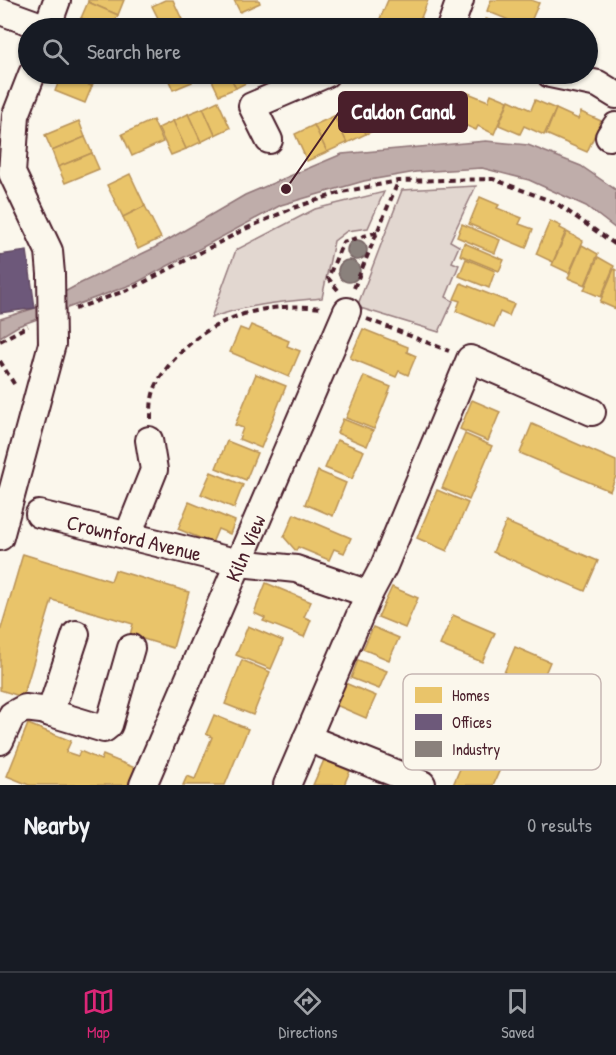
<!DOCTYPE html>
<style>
:root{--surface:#171b24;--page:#242831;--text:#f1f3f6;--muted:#9ea1a6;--line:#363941;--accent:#db2777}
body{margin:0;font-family:"Patrick Hand",sans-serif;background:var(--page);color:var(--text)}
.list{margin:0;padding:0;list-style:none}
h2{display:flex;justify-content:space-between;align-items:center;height:78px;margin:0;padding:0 24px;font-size:26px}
h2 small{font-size:20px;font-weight:400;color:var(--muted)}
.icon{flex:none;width:33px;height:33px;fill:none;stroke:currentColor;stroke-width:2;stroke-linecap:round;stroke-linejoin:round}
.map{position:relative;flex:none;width:616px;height:785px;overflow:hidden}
.search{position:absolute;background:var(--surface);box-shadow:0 2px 4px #0004;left:18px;right:18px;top:18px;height:66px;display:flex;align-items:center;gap:15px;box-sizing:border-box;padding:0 21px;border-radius:33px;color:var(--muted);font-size:22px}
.sheet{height:186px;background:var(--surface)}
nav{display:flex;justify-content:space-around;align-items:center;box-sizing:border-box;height:84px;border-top:2px solid var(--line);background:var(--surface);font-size:16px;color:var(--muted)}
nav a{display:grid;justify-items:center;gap:3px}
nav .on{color:var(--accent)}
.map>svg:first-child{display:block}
</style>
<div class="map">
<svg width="616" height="785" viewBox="0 0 616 785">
<rect width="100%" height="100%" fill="#fbf7ec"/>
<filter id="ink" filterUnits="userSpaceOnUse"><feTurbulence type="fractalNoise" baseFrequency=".0167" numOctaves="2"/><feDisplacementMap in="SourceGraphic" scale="12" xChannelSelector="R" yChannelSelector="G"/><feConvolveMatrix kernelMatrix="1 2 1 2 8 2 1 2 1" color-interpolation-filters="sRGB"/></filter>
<g filter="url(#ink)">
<g fill="#e2d7d0" stroke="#967b7e" stroke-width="1.5">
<path d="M476 186 450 241 459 246 452 262 459 265 446 297 453 301 439 332 357 307 402 190Z"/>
<path d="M384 192 368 228 347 231 334 241 322 298C284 302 247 304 211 318L236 250 315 209Z"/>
</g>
<path fill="#bfadaa" stroke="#907477" stroke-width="1.5" d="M486 141 528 145 581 166 616 190V229L586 206 529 180 482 168 416 172 364 181 281 205 136 283 18 326 0 337V319L35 308 81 283 154 248 245 195 342 154Z"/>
<g fill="#e9c46a" stroke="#b99257" stroke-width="1.5">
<path d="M88 0H124L118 15 88 2Z"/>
<path d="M165 0H173L186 28H163L152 6Z"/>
<path d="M234 0H259L260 3 240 12Z"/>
<path d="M388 0H428L417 28H376Z"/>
<path d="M491 0H531L539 3 528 28 487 11Z"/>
<path d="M88 2 118 15 112 28H107L81 18Z"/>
<path d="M81 18 107 28H77Z"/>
<path d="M486 19 511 28H483Z"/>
<path d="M344 20 348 28H326Z"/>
<path d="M62 74 92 86 85 103 55 91Z"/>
<path d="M62 74H97L92 86Z"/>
<path d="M166 74H188L192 82 173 90Z"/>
<path d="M209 74H229L236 88 219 95Z"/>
<path d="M229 74H249L252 80 236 88Z"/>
<path d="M463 91 488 101 491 94 508 101 494 134 478 126 476 130 451 119Z"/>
<path d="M374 98 386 125 366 134 354 107Z"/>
<path d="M509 100 531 110 535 100 556 109 544 135 524 126 520 134 499 125Z"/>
<path d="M218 101 230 128 215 135 203 108Z"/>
<path d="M354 107 366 134 347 143 334 116Z"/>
<path d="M203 108 215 135 201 142 188 114Z"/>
<path d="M556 109 578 119 581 112 601 121 587 152 546 134Z"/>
<path d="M188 114 201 142 186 149 173 121Z"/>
<path d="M334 116 347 143 327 152 314 125Z"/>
<path d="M153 120 163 142 132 156 122 134Z"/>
<path d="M79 121 85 137 52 151 45 135Z"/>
<path d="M173 121 186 149 171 155 158 128Z"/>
<path d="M314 125 327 152 307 161 295 134Z"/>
<path d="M85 137 92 153 58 167 52 151Z"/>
<path d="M92 153 99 169 65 183 58 167Z"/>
<path d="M130 174 145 206 123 217 107 185Z"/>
<path d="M480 197 499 205 497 208 522 218 519 224 533 229 526 248 469 224Z"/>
<path d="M145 206 161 238 138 249 123 217Z"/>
<path d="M550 221 561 226 560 228 566 231 553 262 536 254Z"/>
<path d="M462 224 500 240 495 253 457 237Z"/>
<path d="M567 232 583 241 569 273 552 265Z"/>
<path d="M464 243 504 260 499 271 460 255Z"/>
<path d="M582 245 598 254 585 285 568 278Z"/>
<path d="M598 257 614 266 601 297 584 290Z"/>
<path d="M466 259 495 271 489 288 459 276Z"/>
<path d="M614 269 616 270V309L600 302Z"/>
<path d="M461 283 514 304 509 316 500 312 494 327 456 311 460 301 454 299Z"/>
<path d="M251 325 289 341 287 346 300 351 289 377 230 352 240 328 248 331Z"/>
<path d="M363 329 408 347 407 352 416 356 408 375 399 371 396 377 350 358Z"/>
<path d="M256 374 286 386 261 448 239 439 243 428 235 425Z"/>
<path d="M364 376 391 387 374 429 346 418Z"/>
<path d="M472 400 500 412 488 441 460 429Z"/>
<path d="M343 419 373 431 367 446 337 433Z"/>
<path d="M532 424 616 461V476L610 491 520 453Z"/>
<path d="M465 434 492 446 469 500 442 488Z"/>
<path d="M337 440 364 451 352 479 325 468Z"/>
<path d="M227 441 257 453 246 480 216 468Z"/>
<path d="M318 471 346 483 333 516 305 504Z"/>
<path d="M211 472 243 485 234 508 201 494Z"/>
<path d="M437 490 468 503 447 551 417 538Z"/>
<path d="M189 502 235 521 230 534 218 529 212 543 178 529Z"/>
<path d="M294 514 351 538 344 553 334 549 329 560 298 547 296 551 284 537Z"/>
<path d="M506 522 598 561 585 591 493 552Z"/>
<path d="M23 554 111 581 115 570 189 592 173 648 130 635 133 624 52 600 23 697 0 690V632Z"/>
<path d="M266 583 311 602 304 617 311 620 304 637 263 621 265 618 254 613Z"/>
<path d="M392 587 418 598 405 628 378 617Z"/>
<path d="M453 615 495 633 482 662 440 645Z"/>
<path d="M248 626 283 641 271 669 236 655Z"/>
<path d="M373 627 399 638 389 660 363 649Z"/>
<path d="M515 647 550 662 535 697 500 682Z"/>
<path d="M242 660 270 672 253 715 225 704Z"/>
<path d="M358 660 387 671 379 689 351 678Z"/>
<path d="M345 683 376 696 366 718 336 705Z"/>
<path d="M214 715 248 729 225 785H183L187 776 195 779 212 737 206 734Z"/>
<path d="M28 724 71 741 66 752 78 756 80 751 101 760 103 755 135 768 128 785H29L7 776Z"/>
<path d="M472 741 506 756 493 785H453Z"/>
<path d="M324 760 350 771 344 785H313Z"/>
</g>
<path fill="#6d597a" stroke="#624862" stroke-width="1.5" d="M27 251 35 308 0 313V255Z"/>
<g fill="#8a817c" stroke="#776464" stroke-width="1.5">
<circle cx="357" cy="250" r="10"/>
<circle cx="349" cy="271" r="11"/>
</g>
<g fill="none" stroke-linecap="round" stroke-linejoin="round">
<g stroke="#4a1f2b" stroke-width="30">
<g id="minor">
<path d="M0 11 47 28"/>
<path d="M47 28 57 0"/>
<path d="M450 28 460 0"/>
<path d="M32 74 16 115 12 173 49 251 51 274"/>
<path d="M550 74 598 84 616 95"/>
<path d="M609 137 616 126"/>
<path d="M269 140 252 106 326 74"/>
<path id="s1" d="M39 514 239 563 296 569 369 594"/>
<path d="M128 535 154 470 149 440"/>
<path d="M0 537 52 344"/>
<path d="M50 713 76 634"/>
<path d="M307 738 422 784"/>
<path d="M0 741 12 715 25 708 41 710 104 729 109 725 131 648"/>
<path id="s2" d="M143 785 347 311"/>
<path d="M287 785 369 594 384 566 470 359 592 412"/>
</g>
</g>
<g stroke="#4a1f2b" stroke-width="4" stroke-dasharray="6 4.5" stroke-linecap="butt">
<path d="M354 288 398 182"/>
<path d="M338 290 328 278 343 242 378 232"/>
<path d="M75 309 133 288 245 229 293 208 342 192 398 181 493 179 556 203 616 245"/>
<path d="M367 319 449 351"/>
<path d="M0 341 28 326"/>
<path d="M0 361 16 387"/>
<path d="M151 419C151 410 151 399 154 391 159 377 169 364 179 354 217 314 269 302 322 308"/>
</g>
<use href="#minor" stroke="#fbf7ec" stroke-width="26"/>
<g stroke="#4a1f2b" stroke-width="30" stroke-linecap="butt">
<path id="minor-bridge" d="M51 274 52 344"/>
</g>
<use href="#minor-bridge" stroke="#fbf7ec" stroke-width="26"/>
</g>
</g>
<g text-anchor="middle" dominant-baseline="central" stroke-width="6" stroke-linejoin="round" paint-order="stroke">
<g font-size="21" fill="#4a1f2b" stroke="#fbf7ec">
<text stroke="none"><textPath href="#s1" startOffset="98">Crownford Avenue</textPath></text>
<text stroke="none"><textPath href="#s2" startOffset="258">Kiln View</textPath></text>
</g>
</g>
<rect x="403" y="674" width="198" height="96" rx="9" fill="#fbf7ec" stroke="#c6b6b2" stroke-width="1.5"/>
<rect x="415" y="687" width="27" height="16" fill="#e9c46a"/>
<rect x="415" y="714" width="27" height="16" fill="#6d597a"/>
<rect x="415" y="741" width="27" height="16" fill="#8a817c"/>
<g font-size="16" fill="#4a1f2b">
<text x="452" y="701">Homes</text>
<text x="452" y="728">Offices</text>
<text x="452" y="755">Industry</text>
</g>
<path fill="none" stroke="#4a1f2b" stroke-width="2" d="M286 189L339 112"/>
<circle fill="#4a1f2b" stroke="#fbf7ec" stroke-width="2" cx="286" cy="189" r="6"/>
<rect fill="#4a1f2b" stroke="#4a1f2b" stroke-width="2" x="339" y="92" width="128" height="40" rx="6"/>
<g font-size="22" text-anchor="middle" font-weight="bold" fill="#fff">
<text x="403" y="119">Caldon Canal</text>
</g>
</svg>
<div class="search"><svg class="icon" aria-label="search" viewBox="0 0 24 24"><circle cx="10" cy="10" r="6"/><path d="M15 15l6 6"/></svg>Search here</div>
</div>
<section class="sheet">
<h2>Nearby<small>0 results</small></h2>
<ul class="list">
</ul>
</section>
<nav>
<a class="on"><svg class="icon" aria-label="map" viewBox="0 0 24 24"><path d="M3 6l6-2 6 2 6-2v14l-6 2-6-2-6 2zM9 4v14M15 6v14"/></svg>Map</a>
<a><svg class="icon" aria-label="directions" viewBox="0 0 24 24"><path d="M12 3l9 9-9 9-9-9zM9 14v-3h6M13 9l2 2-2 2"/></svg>Directions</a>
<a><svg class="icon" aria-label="saved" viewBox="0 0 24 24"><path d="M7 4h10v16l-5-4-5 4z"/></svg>Saved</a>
</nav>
